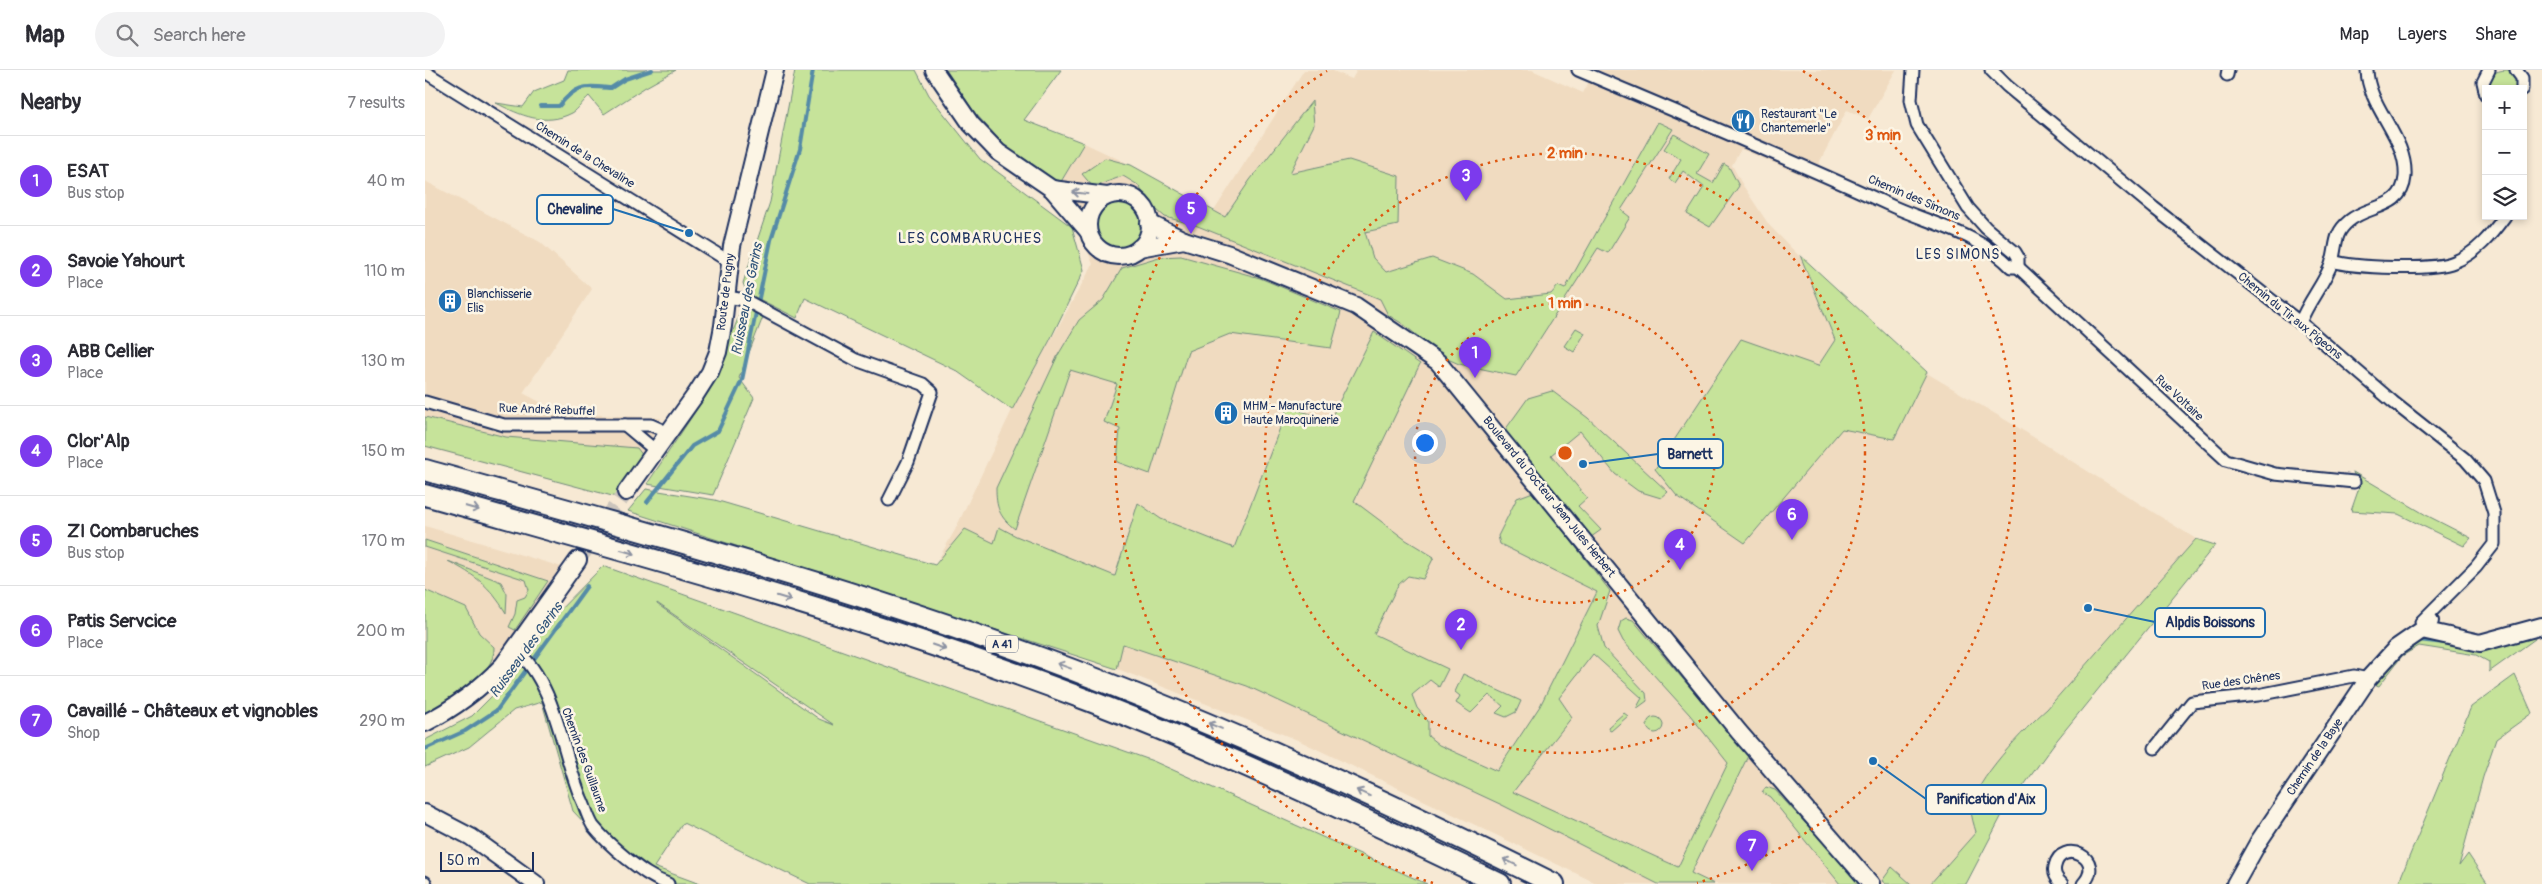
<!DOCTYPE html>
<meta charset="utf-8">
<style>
:root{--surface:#fff;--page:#f2f2f3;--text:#2b2b33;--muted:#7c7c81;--line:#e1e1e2;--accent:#7c3aed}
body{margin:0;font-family:Pangolin,sans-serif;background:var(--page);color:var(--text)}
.controls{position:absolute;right:15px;top:15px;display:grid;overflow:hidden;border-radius:0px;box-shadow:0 2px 8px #0003}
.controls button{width:45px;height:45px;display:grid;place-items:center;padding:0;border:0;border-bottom:1px solid var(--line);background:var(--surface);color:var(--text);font:25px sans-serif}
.scale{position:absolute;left:15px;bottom:12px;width:94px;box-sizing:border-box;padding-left:5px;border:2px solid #1b2f5e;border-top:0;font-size:14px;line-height:18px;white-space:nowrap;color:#1b2f5e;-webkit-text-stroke:4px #fcf5e5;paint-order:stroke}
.you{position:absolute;left:999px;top:372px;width:18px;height:18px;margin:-12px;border:4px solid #fff;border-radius:50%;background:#1a73e8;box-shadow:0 0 0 8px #1a73e833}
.badge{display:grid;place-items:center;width:32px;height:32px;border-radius:50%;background:var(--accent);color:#fff;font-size:16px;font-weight:700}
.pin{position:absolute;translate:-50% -41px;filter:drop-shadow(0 1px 2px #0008)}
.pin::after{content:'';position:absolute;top:26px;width:18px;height:15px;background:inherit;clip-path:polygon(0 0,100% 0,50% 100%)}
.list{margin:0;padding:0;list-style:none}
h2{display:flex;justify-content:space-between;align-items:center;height:65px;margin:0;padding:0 20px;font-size:21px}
h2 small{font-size:16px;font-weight:400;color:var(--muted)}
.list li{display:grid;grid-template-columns:32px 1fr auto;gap:15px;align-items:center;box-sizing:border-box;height:90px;padding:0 20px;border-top:1px solid var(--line)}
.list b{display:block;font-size:19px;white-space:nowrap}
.list p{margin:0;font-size:16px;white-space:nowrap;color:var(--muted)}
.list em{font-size:16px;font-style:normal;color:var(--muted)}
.icon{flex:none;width:28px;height:28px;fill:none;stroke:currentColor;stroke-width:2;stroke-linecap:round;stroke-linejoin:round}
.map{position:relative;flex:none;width:2117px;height:814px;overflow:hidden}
header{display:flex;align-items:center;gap:30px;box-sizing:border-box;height:70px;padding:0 25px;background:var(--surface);border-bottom:1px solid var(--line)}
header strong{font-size:24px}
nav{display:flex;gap:28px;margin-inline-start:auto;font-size:18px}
.search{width:350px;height:45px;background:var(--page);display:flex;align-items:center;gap:12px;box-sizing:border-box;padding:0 18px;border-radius:28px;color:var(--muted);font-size:19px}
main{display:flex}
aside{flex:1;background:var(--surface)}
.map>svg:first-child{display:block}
</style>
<header>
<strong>Map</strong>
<div class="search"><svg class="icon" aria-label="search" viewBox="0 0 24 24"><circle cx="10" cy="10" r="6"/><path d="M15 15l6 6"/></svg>Search here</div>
<nav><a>Map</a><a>Layers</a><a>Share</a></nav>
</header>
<main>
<aside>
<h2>Nearby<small>7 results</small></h2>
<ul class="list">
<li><span class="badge">1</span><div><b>ESAT</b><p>Bus stop</p></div><em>40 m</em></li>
<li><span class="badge">2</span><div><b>Savoie Yahourt</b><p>Place</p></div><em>110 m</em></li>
<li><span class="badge">3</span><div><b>ABB Cellier</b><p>Place</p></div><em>130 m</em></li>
<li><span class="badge">4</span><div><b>Clor'Alp</b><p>Place</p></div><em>150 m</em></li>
<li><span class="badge">5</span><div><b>ZI Combaruches</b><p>Bus stop</p></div><em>170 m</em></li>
<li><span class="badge">6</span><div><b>Patis Servcice</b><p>Place</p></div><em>200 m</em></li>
<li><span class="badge">7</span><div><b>Cavaillé - Châteaux et vignobles</b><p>Shop</p></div><em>290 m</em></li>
</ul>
</aside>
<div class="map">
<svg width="2117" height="814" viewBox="0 0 2117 814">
<rect width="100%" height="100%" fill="#f7e9d4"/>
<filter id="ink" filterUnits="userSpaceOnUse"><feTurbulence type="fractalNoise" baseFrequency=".02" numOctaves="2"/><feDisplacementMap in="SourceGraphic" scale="10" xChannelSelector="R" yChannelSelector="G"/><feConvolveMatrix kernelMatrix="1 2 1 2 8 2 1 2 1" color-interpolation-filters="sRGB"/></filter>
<g filter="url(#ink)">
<g fill="#f0dbc0">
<path d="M879 0H906L927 9 932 0H1107L1158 23 1170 0H1471L1443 49 1422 40 1395 91 1389 110 1316 79 1307 95 1317 114 1344 155 1468 283 1589 355 1771 469 1622 639 1600 659 1556 714 1546 740 1551 762 1508 814H1173L875 671 513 528 510 495 530 460 587 340 668 194 634 115 659 73 706 95 789 141Z"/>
<path d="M0 111 115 172 167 219 98 323 136 343 236 348 212 399 191 427 0 377Z"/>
<path d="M0 456 140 498 64 600 28 630 0 644Z"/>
</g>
<g fill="#c6e39a" stroke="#70897c" fill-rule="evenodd">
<path d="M143 0H251L219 18 179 44 164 26C158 31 153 40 147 43 120 57 95 45 71 33L98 37 109 22 139 10Z"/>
<path d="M370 0H491L504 25 555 89 647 157 659 200 624 272 587 340 530 300 380 228 372 248 322 223 318 213 345 132Z"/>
<path d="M521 0H636L599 50 659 73 634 115 589 86 550 43Z"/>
<path d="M2084 0 2092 10 2091 19H2065C2062 4 2071 0 2084 0Z"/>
<path d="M887 31 889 55 865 103 924 90 974 106 973 155 940 162 948 188 961 202 1007 188 1048 204 1082 229 1126 224 1133 216 1140 219 1233 52 1248 59 1196 140 1205 147 1183 183 1173 178 1091 306 1034 294 1018 287 978 254 963 245 955 229 770 155 740 147 725 134 713 115 698 106 668 117 657 104 680 88 706 95 800 147 825 110Z"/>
<path d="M1249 64 1284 84 1272 104 1288 113 1299 94 1304 97 1314 116 1285 157 1262 144 1279 117 1258 101 1250 113 1244 109 1256 89 1239 79Z"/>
<circle cx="694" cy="154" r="24"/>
<path d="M1375 185 1502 302 1469 369 1417 359 1320 473 1252 426 1230 399 1316 269 1393 296 1410 270Z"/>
<path d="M756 186 835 208 916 242 906 278 805 264 763 281 725 404 692 392 695 359 679 352 692 314 645 300 590 459C574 447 571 437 571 418L633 285 654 250 678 230 697 198 734 187Z"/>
<path d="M318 236 338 247 314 308 329 328 288 425 222 414 284 321Z"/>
<path d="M1151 258 1160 263 1149 282 1139 276Z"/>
<path d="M949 262 995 294 929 431 981 470 1009 487 998 509 983 506 973 515 949 564 1023 599 1014 617 1005 610 987 625 992 638 1003 651V666L1014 675 1072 701 1115 636 1172 522 1075 474 1073 466 1092 428 1108 422 1185 521 1173 556 1179 578 1221 623 1222 631 1211 639 1217 628 1168 584 1134 628 1147 647 1088 722 1253 797 1303 693 1265 645 1198 571 1193 561 1196 551 1201 548 1208 550 1323 686 1266 803 1289 814H1233L1077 735 822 616 698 574 692 599 203 441 221 419 290 430 510 495 540 459 569 473 574 457 591 466 690 506 713 433 736 449 809 478 863 337 905 350Z"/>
<path d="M1127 321 1163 348 1243 422 1236 428 1213 421 1190 404 1155 361 1126 385 1162 428 1153 436 1176 460 1162 470 1075 367 1103 328Z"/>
<path d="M0 347 81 367 212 378 218 386 212 399 191 427 0 376Z"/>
<path d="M1928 402 2001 445 2046 468 2039 476 1973 444 1926 441 1934 418Z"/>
<path d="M1771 469 1790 475 1628 675 1576 747 1541 814H1505L1551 762C1549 755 1546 746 1546 739 1548 712 1601 657 1622 639Z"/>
<path d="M0 470 123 511 90 560 84 557 90 544 92 530 100 527 104 520 101 510 0 477Z"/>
<path d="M23 491 76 512 82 524 81 543C64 515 51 506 23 491Z"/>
<path d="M178 496 728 691 1002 814H385L258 753 229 797 275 814H241L199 795 148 741 117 632 89 640 44 677 0 697V670L47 646 93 600 121 554ZM232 534V533L409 655 394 649Z"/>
<path d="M0 520 41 538 54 563 69 577C71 606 22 631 0 643Z"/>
<path d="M2108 565 2110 569 2064 602V592L2051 585 1994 576 1977 586 1954 616 1949 614 1973 585 1995 569 2036 576Z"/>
<path d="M1038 604 1096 631 1091 642 1081 647 1071 643 1078 636 1064 625 1046 643 1031 633 1035 626 1030 622Z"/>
<path d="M2090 605 2107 643 2071 669 2058 707 2034 796 2043 784 2063 814H1973L2046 637Z"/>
<path d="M1199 643 1203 646 1186 661 1184 660 1183 657Z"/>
<circle cx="1230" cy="655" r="8"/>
<path d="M1341 717 1350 720 1436 814H1415L1345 727 1337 722Z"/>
<path d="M1467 797 1486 814H1461L1457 811Z"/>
</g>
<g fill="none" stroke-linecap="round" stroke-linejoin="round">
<g stroke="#548ba7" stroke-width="4">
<path d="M115 36H134C152 14 159 16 186 18L200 9 227 0"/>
<path d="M222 432 267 376 293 361 317 310 346 170 375 79 388 0"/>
<path d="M1993 570 2020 573"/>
<path d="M0 679 40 661 72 640 162 516"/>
</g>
<path stroke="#cbc4bc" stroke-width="16" stroke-dasharray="16 8" stroke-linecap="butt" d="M153 490 201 422"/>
<g stroke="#1b2f5e" stroke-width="15">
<g id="street">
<path d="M1153 0C1259 45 1365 89 1469 137 1510 155 1554 164 1586 197H1593V187L1590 182 1561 158 1543 138 1492 55 1486 30 1488 0"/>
<path d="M1566 0 1582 16 1729 138 1882 258 1968 332 2040 389 2059 411 2069 443V474L2051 497 1996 552"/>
<path d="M2091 0 2097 8V19"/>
<path d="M0 2 305 192"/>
<path d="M1802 5 1803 0"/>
<path d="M2061 25 2058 12 2064 0"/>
<path d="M1907 191C1931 198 2007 201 2029 192 2052 183 2066 165 2080 146"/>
<path d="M1593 197 1801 390 1850 404 1929 412"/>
<path d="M302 227 320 230 431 290 498 314 507 322 483 392 464 430"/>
<path d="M1875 253C1883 231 1900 213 1907 192 1912 176 1908 164 1924 151 1944 134 1977 140 1980 107 1983 68 1943 38 1942 0"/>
<path d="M0 332 79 355H226L244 363"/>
<path d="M200 355 231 381"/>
<path d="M90 579C131 613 136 680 156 728 160 736 163 748 168 756 177 767 190 779 201 788 215 799 226 808 243 814"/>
<path d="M1730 678 1767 632 1833 625 1929 606 1943 609"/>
<path d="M0 812 1 814"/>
<path d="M1637 814C1632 809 1628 804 1630 796 1636 768 1682 788 1658 814"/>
</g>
</g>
<g stroke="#1b2f5e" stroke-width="20">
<g id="secondary">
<path d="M509 0 546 54 573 82 627 119 663 161"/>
<path d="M627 119 682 126"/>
<circle cx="694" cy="155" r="31"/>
<path d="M724 153 759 170"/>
<path d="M714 178 759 170 804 184 931 236 1013 292 1314 662 1446 814"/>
<path d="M201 422 271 324 285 302 293 282 298 256 307 176 350 0"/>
<path d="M1997 560 2055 573 2117 556"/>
<path d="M0 653C30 638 55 619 78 595L153 490"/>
<path d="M0 743 46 767 111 814"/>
<path d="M1810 814 1834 771 1943 609 1971 578 1997 560 2005 551"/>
</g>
</g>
<g stroke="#1b2f5e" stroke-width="24">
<g id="highway">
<path d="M0 400C192 454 386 506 574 573 764 640 948 724 1129 814"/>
<path d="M0 425C223 488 448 548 665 631 805 685 940 749 1075 814"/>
</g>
</g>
<use href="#street" stroke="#fcf5e5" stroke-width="11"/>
<use href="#secondary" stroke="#fcf5e5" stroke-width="16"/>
<use href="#highway" stroke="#fcf5e5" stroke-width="20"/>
</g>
<defs><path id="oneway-shaft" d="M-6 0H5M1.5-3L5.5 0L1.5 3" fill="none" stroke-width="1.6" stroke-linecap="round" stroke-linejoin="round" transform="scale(1.25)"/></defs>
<g stroke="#8c92a2">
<use href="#oneway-shaft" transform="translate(655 123) rotate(-173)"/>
<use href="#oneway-shaft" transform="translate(47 438) rotate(16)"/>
<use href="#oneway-shaft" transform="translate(203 482) rotate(16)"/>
<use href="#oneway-shaft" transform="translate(359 528) rotate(17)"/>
<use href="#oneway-shaft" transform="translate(514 577) rotate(19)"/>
<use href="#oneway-shaft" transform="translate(639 596) rotate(-160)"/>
<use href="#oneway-shaft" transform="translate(790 656) rotate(-157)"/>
<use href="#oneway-shaft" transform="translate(938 723) rotate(-155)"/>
<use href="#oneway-shaft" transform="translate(1085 792) rotate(-154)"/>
</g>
</g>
<g fill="none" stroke="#de5710" stroke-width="2.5" stroke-dasharray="2.5 5">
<circle cx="1140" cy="383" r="150"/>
<circle cx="1140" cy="383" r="300"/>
<path d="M1008 813A450 450 0 0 1 902 1M1378 1A450 450 0 0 1 1272 813"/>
</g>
<defs>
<g id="restaurant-disc" transform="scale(1.25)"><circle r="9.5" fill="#1f6fb2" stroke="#fcf5e5"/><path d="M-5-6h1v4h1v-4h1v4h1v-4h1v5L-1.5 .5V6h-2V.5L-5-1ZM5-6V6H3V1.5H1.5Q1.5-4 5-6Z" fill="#fff"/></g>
<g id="building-disc" transform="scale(1.25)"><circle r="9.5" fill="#1f6fb2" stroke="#fcf5e5"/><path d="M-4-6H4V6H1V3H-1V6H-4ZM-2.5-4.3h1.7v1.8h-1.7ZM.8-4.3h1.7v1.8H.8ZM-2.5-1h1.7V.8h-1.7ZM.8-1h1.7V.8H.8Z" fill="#fff"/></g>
</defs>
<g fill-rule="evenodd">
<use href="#restaurant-disc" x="1318" y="51"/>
<use href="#building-disc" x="25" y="231"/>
<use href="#building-disc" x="801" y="343"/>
</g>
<g text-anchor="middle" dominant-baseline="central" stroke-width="5" stroke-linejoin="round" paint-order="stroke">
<rect fill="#fcf5e5" stroke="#5e6a86" stroke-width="1" x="561" y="565.5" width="32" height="17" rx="4"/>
<g font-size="11" font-weight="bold" fill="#1b2f5e">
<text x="577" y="574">A 41</text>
</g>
<g font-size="12" fill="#1b2f5e" stroke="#fcf5e5" text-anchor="start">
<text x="1336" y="44">Restaurant "Le<tspan x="1336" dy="14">Chantemerle"</tspan></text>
<text x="42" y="224">Blanchisserie<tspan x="42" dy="14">Elis</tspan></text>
<text x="818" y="336">MHM - Manufacture<tspan x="818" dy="14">Haute Maroquinerie</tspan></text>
</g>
<g font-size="12" fill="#1b2f5e" stroke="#fcf5e5">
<text transform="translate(160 85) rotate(32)">Chemin de la Chevaline</text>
<text transform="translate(1489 128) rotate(23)">Chemin des Simons</text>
<text transform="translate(301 222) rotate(-83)">Route de Pugny</text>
<text transform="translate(1865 246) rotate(39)">Chemin du Tir aux Pigeons</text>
<text transform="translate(1754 328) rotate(43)">Rue Voltaire</text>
<text transform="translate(122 340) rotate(2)">Rue André Rebuffel</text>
<text transform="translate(1124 427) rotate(51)">Boulevard du Docteur Jean Jules Herbert</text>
<text transform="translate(1816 611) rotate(-8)">Rue des Chênes</text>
<text transform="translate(1890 687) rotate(-56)">Chemin de la Baye</text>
<text transform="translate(159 690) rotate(70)">Chemin des Guillaume</text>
</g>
<g font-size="14" letter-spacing="1" fill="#1b2f5e" stroke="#fcf5e5">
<text x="1533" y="184">LES SIMONS</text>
</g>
<g font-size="14" font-style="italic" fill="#33567c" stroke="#fcf5e5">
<text transform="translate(322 229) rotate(-79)">Ruisseau des Garins</text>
<text transform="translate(101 580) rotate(-54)">Ruisseau des Garins</text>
</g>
<g font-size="15" letter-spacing="1" fill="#1b2f5e" stroke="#fcf5e5">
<text x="545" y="168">LES COMBARUCHES</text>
</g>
</g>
<circle cx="1140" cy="383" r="8" fill="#de5710" stroke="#fcf5e5" stroke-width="2.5"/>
<g font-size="15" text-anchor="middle" font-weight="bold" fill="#de5710" stroke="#fcf5e5" stroke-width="5" stroke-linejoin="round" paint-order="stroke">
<text x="1458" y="70">3 min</text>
<text x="1140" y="88">2 min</text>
<text x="1140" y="238">1 min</text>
</g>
<path fill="none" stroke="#1f6fb2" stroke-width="2" d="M264 163L188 139M1158 394L1233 384M1663 538L1730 552M1448 691L1501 729"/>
<g fill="#1f6fb2" stroke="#fcf5e5" stroke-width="2">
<circle cx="264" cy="163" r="5"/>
<circle cx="1158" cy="394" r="5"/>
<circle cx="1663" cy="538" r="5"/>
<circle cx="1448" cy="691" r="5"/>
</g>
<g fill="#fcf5e5" stroke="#1f6fb2" stroke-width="2">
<rect x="112" y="125" width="76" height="29" rx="5"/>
<rect x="1233" y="369" width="65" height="29" rx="5"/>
<rect x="1730" y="538" width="110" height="29" rx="5"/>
<rect x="1501" y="715" width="120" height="29" rx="5"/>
</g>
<g font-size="14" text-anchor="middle" font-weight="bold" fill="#1b2f5e">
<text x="150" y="144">Chevaline</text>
<text x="1265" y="389">Barnett</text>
<text x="1785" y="557">Alpdis Boissons</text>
<text x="1561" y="734">Panification d'Aix</text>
</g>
</svg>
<div class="controls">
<button>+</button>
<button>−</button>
<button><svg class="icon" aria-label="layers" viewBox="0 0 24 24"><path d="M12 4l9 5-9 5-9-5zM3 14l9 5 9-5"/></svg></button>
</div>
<div class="scale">50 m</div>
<div class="you"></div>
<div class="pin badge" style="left:1050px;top:308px">1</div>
<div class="pin badge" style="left:1036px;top:580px">2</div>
<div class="pin badge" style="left:1041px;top:131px">3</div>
<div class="pin badge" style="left:1255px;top:500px">4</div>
<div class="pin badge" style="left:766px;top:164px">5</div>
<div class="pin badge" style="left:1367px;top:470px">6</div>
<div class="pin badge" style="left:1327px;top:801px">7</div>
</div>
</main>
